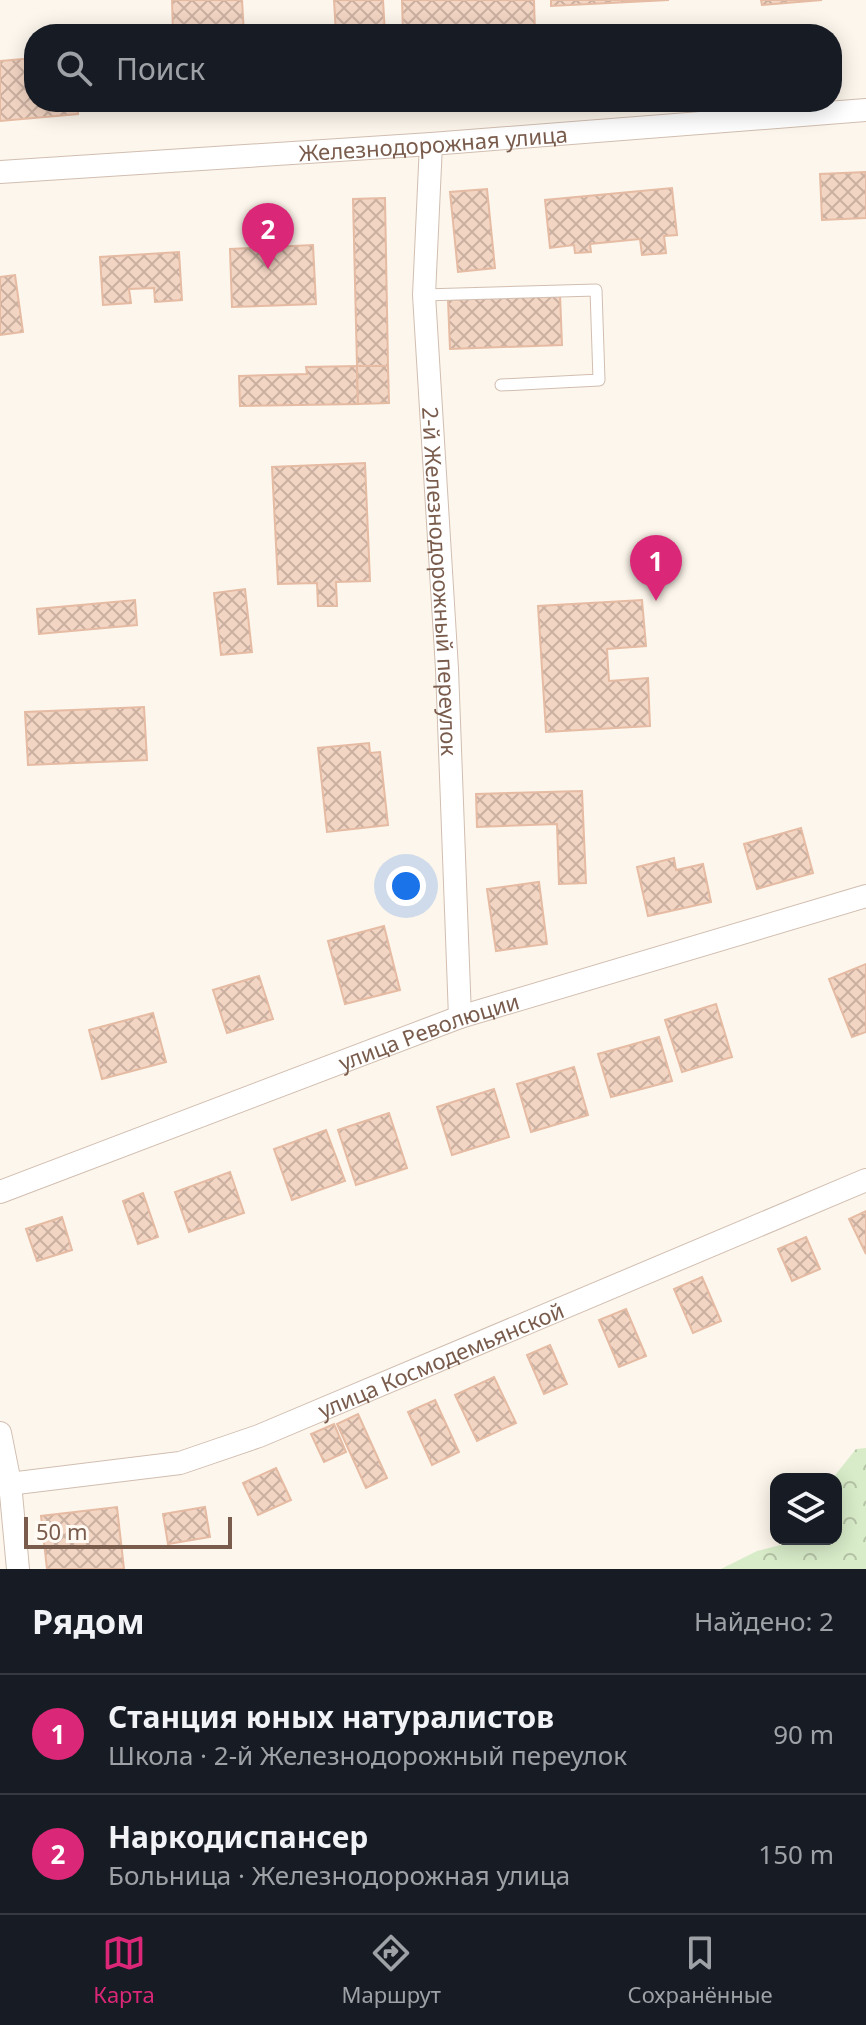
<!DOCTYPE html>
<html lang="ru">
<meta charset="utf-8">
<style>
:root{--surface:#171b24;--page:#242831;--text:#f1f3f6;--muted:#9ea1a6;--line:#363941;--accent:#db2777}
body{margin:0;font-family:"Noto Sans",sans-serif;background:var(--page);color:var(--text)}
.controls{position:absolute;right:24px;bottom:24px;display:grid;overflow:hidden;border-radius:16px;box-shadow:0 4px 20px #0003}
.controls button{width:72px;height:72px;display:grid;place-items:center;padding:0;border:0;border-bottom:2px solid var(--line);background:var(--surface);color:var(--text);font:40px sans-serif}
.scale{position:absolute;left:24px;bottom:20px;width:208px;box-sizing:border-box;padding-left:8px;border:4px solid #7a5c4d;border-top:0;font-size:22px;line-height:28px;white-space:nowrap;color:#7a5c4d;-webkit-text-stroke:6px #fffaf3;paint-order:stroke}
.you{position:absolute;left:406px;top:886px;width:28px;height:28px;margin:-20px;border:6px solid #fff;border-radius:50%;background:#1a73e8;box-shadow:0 0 0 12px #1a73e833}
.badge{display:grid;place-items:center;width:52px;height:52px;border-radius:50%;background:var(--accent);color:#fff;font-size:26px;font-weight:700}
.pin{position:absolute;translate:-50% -66px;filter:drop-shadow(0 2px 4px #0008)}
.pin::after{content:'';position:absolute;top:42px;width:28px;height:24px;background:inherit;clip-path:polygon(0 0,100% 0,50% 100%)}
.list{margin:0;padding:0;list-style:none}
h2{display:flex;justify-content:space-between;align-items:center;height:104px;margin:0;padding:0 32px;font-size:34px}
h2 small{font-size:26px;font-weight:400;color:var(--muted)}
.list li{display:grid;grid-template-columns:52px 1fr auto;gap:24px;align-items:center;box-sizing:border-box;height:120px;padding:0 32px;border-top:2px solid var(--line)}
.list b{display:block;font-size:30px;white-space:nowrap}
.list p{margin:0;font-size:26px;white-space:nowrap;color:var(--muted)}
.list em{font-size:26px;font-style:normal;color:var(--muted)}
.icon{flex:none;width:44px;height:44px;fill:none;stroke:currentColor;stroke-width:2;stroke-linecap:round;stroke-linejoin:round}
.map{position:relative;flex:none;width:866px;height:1569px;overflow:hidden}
.search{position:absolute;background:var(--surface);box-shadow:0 4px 20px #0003;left:24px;right:24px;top:24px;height:88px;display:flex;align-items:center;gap:20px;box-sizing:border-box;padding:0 28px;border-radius:32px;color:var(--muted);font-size:30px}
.sheet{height:344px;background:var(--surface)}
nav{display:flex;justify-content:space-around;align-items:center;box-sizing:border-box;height:112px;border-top:2px solid var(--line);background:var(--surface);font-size:22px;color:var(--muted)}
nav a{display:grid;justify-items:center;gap:4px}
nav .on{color:var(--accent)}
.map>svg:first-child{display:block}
</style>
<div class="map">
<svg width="866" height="1569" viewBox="0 0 866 1569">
<defs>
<pattern id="forest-crowns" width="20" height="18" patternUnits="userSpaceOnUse" patternTransform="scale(2)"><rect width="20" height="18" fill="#d8ecc9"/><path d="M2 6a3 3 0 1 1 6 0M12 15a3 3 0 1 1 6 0" fill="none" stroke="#b4c2a5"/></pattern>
<pattern id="building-cross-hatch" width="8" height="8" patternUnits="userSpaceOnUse" patternTransform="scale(2)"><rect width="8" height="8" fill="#f3d5c3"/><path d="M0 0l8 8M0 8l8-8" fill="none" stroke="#cab0a1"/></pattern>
</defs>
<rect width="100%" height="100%" fill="#fdf6ec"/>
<path fill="url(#forest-crowns)" d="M866 1448V1569H721L757 1551 804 1539H836V1479H832L856 1449Z"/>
<g fill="url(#building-cross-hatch)" stroke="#e6bba3" stroke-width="2">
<path d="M172 0H242L244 34H173Z"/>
<path d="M334 0H383L385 34H336Z"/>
<path d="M402 0H534L535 34H403Z"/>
<path d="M551 0H669L551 6Z"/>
<path d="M761 0H822L762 5Z"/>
<path d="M34 58V102H77L78 114 0 121V61Z"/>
<path d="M162 102H210V105L162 107Z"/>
<path d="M866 172V218L822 220 820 174Z"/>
<path d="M672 188 677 235 664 236 666 253 642 255 640 239 590 244 591 252 575 253 574 245 550 248 545 200Z"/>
<path d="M487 189 495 268 458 272 450 192Z"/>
<path d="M385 198 388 366H357L353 199Z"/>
<path d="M313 245 316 304 232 307 230 249Z"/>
<path d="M179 252 182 300 155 302 154 288 129 289 131 303 103 305 100 257Z"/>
<path d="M15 275 23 332 0 335V277Z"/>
<path d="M560 295 562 345 450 349 448 300Z"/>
<path d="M357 366 358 404 240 406 239 376 307 374 306 367Z"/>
<path d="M357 366H388L389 403 358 404Z"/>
<path d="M365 463 370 581 336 582 337 606H318L317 583 278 584 272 467Z"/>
<path d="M245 589 252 652 221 655 214 593Z"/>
<path d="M135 600 137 625 39 634 37 609Z"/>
<path d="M642 600 646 646 607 649 609 681 648 678 650 726 546 732 538 606Z"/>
<path d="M144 707 147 760 28 765 25 712Z"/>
<path d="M369 743 370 753 380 752 388 825 327 832 318 748Z"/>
<path d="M582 791 586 883 559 884 557 824 477 827 476 794Z"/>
<path d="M801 828 813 873 757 889 744 844Z"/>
<path d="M674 858 676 870 703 864 711 902 648 916 637 867Z"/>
<path d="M539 882 547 944 496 951 487 889Z"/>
<path d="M384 926 400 990 345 1004 328 941Z"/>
<path d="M866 964V1032L852 1037 829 979Z"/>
<path d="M259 976 273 1019 227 1033 213 990Z"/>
<path d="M716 1004 732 1057 682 1072 665 1020Z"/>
<path d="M153 1013 166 1062 102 1079 89 1030Z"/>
<path d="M659 1037 672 1081 611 1097 598 1054Z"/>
<path d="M574 1067 588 1115 531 1132 517 1084Z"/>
<path d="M494 1089 509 1137 452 1155 437 1107Z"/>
<path d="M389 1113 407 1168 356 1185 338 1130Z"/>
<path d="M326 1130 345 1181 292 1200 274 1149Z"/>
<path d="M230 1172 244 1213 189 1232 175 1192Z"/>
<path d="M143 1193 158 1237 138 1244 123 1201Z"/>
<path d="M866 1211V1254L849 1219Z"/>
<path d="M62 1217 72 1250 37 1261 26 1229Z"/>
<path d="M806 1237 820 1269 792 1281 778 1249Z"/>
<path d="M702 1277 721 1321 693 1333 674 1289Z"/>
<path d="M626 1309 646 1356 619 1367 599 1320Z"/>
<path d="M550 1345 567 1384 544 1394 527 1355Z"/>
<path d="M494 1377 516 1423 477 1441 455 1395Z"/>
<path d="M435 1400 459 1452 432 1465 408 1412Z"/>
<path d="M358 1414 387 1478 366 1488 337 1424Z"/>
<path d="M334 1424 346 1452 324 1462 311 1434Z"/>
<path d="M276 1468 291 1500 258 1515 243 1483Z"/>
<path d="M117 1507 124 1569H47L41 1516Z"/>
<path d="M205 1507 210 1537 168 1544 163 1514Z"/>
</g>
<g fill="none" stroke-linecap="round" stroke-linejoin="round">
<g stroke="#d1beb0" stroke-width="13">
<path id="service" d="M424 295 596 290 599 380 501 385"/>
</g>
<g stroke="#d1beb0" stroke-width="24">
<g id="minor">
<path id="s1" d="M431 144 424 295 447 669 460 1017"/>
<path id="s2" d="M0 172 431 144 866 110"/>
<path id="s3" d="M0 1192 460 1017 866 896"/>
<path d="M0 1433 10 1483 18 1569"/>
<path id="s4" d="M0 1485 180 1463 259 1436 866 1180"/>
</g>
</g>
<use href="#service" stroke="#fff" stroke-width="11"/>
<use href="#minor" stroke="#fff" stroke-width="22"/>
</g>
<g text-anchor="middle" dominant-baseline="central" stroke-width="6" stroke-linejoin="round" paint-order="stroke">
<g font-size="22" fill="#7a5c4d" stroke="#fffaf3">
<text stroke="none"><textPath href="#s2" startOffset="434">Железнодорожная улица</textPath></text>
<text stroke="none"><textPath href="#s1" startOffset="438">2-й Железнодорожный переулок</textPath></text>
<text stroke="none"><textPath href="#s3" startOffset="458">улица Революции</textPath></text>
<text stroke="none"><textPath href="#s4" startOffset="462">улица Космодемьянской</textPath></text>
</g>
</g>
</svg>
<div class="controls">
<button><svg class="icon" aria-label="layers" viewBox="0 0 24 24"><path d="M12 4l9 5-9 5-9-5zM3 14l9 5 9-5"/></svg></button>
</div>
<div class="scale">50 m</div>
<div class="you"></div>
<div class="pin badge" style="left:656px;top:601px">1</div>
<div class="pin badge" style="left:268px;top:269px">2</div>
<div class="search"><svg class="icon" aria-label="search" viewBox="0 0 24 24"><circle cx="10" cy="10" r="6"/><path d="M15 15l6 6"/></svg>Поиск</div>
</div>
<section class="sheet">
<h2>Рядом<small>Найдено: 2</small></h2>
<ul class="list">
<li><span class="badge">1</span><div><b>Станция юных натуралистов</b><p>Школа · 2-й Железнодорожный переулок</p></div><em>90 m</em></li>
<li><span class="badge">2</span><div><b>Наркодиспансер</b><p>Больница · Железнодорожная улица</p></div><em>150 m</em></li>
</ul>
</section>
<nav>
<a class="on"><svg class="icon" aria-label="map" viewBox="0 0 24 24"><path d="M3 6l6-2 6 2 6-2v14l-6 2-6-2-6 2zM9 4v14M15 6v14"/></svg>Карта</a>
<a><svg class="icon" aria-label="directions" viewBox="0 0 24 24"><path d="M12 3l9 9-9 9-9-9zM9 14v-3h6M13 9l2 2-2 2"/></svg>Маршрут</a>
<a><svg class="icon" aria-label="saved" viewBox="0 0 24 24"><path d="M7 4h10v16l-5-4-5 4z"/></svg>Сохранённые</a>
</nav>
